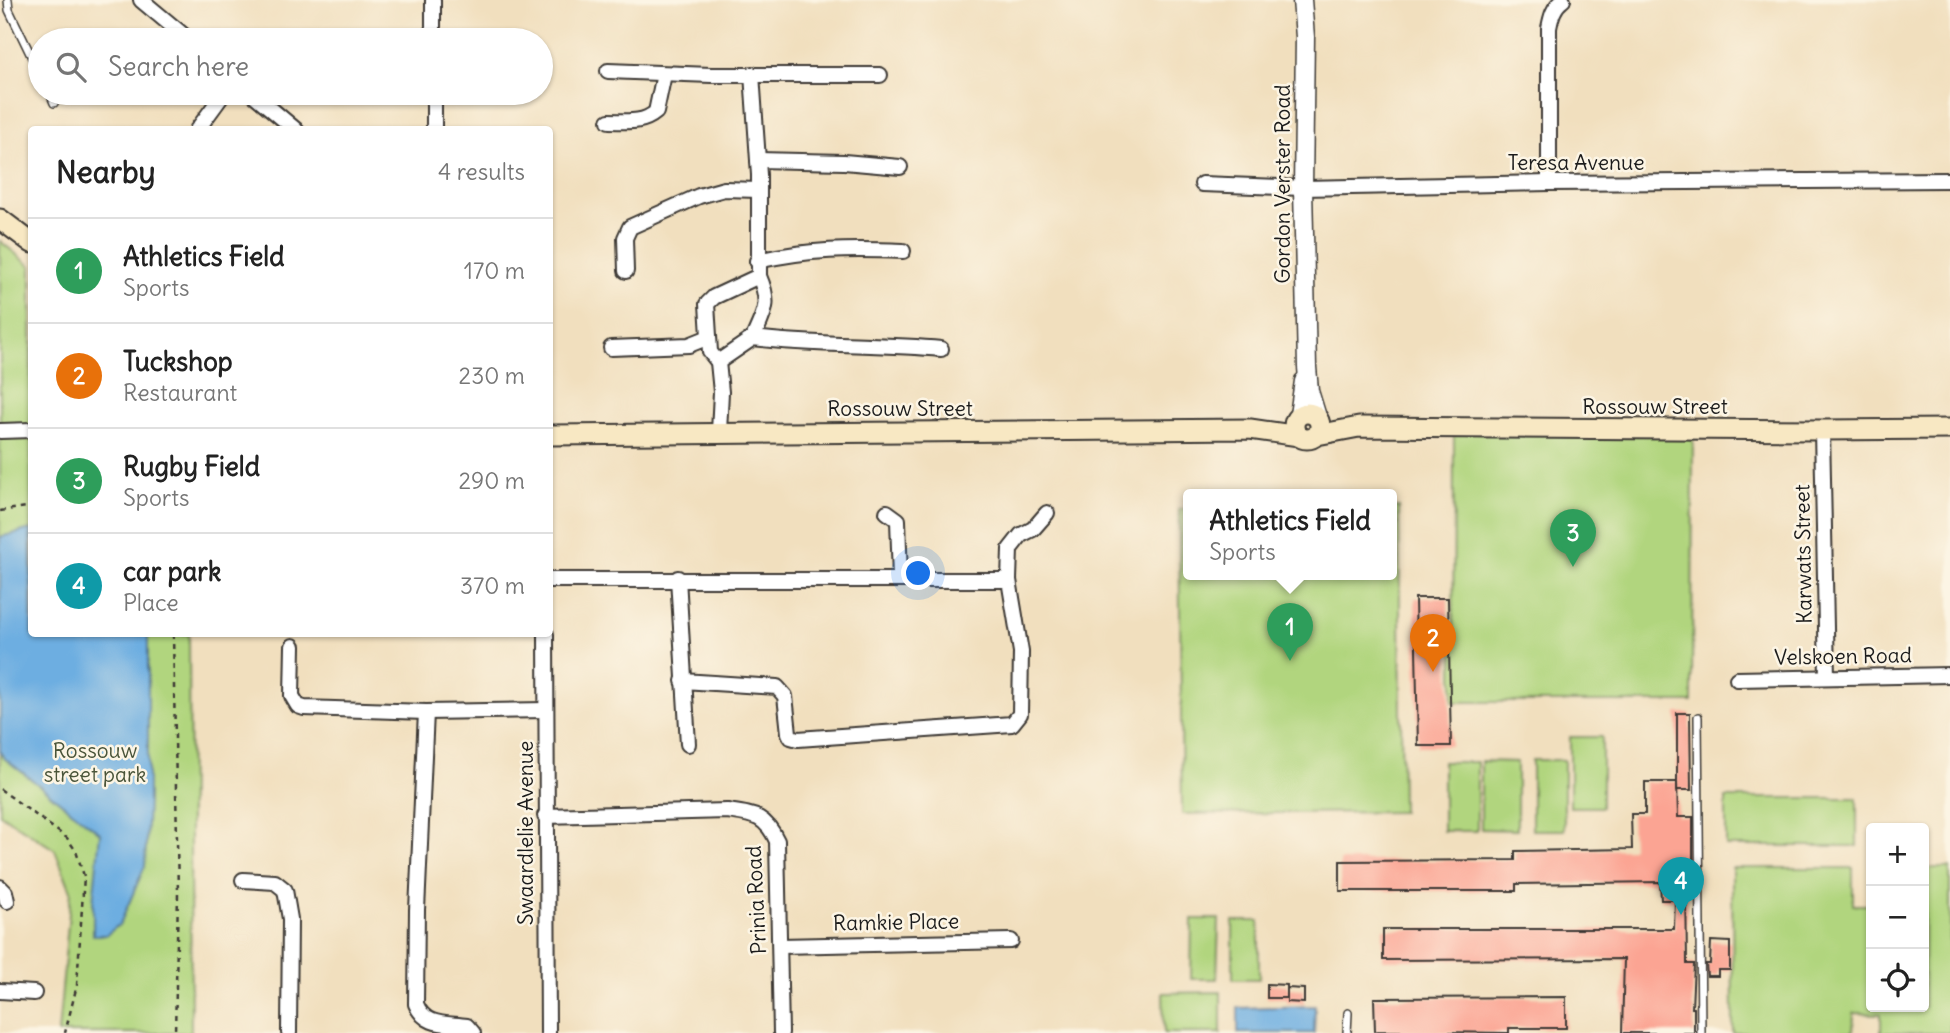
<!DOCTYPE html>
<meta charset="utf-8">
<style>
:root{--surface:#fff;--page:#f2f2f2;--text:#222;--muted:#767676;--line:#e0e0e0;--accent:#1f6fb2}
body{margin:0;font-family:Delius,sans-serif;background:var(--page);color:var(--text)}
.controls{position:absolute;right:21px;bottom:21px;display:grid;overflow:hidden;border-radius:7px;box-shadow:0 2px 5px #0004}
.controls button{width:63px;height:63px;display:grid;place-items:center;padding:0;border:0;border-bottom:2px solid var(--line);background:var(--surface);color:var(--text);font:35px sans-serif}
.you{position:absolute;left:919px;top:574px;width:24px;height:24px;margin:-18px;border:5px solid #fff;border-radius:50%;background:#1a73e8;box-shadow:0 0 0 10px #1a73e833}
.badge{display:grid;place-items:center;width:46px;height:46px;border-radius:50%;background:var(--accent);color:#fff;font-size:23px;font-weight:700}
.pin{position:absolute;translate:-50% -58px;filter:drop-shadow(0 2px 4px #0008)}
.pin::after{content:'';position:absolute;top:37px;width:24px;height:21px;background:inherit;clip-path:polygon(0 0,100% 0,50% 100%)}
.popup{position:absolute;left:1183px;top:489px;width:214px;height:91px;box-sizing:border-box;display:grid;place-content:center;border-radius:7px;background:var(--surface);filter:drop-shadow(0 2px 5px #0005);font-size:23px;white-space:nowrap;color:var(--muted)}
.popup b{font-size:26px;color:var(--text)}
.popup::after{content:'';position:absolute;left:50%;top:100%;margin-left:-14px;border:14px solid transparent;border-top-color:var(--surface)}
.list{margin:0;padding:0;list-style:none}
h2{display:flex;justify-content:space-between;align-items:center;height:91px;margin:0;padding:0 28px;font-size:30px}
h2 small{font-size:23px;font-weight:400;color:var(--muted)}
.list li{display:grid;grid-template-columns:46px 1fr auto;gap:21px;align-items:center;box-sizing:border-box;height:105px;padding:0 28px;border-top:2px solid var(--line)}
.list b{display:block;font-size:26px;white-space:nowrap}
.list p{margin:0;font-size:23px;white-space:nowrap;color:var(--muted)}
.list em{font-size:23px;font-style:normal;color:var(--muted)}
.icon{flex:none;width:38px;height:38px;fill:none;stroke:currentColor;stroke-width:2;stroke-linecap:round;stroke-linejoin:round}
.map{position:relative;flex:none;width:1950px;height:1033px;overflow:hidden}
.search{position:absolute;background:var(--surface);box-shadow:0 2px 5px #0004;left:28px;top:28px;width:525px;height:77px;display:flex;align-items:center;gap:18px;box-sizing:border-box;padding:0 24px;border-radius:38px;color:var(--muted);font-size:26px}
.panel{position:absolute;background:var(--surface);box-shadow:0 2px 5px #0004;left:28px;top:126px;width:525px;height:511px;border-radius:7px}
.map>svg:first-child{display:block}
</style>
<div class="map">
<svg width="1950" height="1033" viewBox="0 0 1950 1033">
<rect width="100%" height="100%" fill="#fcf5e5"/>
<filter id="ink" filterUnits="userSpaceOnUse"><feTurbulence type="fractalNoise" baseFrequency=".0143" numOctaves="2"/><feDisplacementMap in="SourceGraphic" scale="14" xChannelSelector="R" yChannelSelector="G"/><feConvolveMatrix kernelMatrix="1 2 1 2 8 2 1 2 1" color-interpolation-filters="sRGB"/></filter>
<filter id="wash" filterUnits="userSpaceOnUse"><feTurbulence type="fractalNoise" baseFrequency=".00686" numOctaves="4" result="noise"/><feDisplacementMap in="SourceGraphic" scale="28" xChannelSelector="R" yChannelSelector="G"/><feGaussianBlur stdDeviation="1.57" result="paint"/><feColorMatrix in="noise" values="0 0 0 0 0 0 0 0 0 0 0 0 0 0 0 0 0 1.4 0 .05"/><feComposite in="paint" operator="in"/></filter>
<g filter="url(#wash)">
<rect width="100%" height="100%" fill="#f1dfbe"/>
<g fill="#b1d57e" stroke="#66784d" stroke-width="2">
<path d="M0 241 31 266 32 634H189L191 1033H58L71 891 55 850 0 814Z"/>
<path d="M1454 432 1693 433 1692 702H1453Z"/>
<path d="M1392 507H1399L1402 812 1182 814 1179 509H1188V575H1392Z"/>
<rect x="1570" y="737" width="32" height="70"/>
<rect x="1532" y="760" width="32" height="70"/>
<path d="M1481 761 1517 762V830L1481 829Z"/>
<rect x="1443" y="762" width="34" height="69"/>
<rect x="1726" y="798" width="131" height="48"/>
<path d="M1732 868H1853V905H1871V1007H1924V868H1950V1033H1881V1014L1854 1013 1853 1033H1733Z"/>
<path d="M1192 919H1219L1217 979H1191Z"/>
<rect x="1233" y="921" width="26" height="58"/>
<path d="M1221 992V1033H1164L1163 993Z"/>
</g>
<g fill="#6daee1" stroke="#44657e" stroke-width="2">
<path d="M31 529 32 634H148V802L145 866 120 924 106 935H93V902L100 833 4 758 0 752V537Z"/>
<path d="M1315 1006 1314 1033H1238V1008Z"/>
</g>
<g id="blocks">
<g fill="#fba493">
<path d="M1415 598H1448L1451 746H1418Z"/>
<path d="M1677 713H1690L1691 790H1677Z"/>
<path d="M1645 782H1677L1678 817H1693V881H1686L1687 964H1694L1692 1008H1694V1033H1622L1624 959 1383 960V929H1674L1675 900H1661L1660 882 1516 884V891H1340V861L1515 860V851L1632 849 1631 814H1645Z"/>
<path d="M1711 941 1730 942V970H1718V976H1707L1706 964H1710Z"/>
<path d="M1267 984 1287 985V998H1267Z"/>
<path d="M1287 988 1304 989V1003L1287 1002Z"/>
<path d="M1566 997V1028H1509V1033L1375 1031 1374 998Z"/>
</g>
</g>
</g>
<g filter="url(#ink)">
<use href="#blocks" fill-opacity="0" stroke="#3c3934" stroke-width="2"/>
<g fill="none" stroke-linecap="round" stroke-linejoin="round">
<g stroke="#3c3934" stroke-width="10">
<g id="service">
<path d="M8 0 9 10 40 74"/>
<path d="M50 93 54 103"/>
<path d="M1698 717 1701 1033"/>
<path d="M1347 1033 1348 1013"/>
</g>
</g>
<g stroke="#3c3934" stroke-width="18">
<g id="minor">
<path d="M141 0 189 40"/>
<path d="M433 0V40"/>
<path d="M608 71 711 75H880"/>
<path d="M252 93 296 130"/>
<path d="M434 93V130"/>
<path d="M609 121C627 121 642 124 656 112L664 74"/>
<path d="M197 130 224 93"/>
<path d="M758 160 844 162 900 167"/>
<path d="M1549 183V28C1551 18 1553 7 1563 0"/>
<path d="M1202 184 1303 188 1549 183 1950 180"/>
<path d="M757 261C809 249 850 249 903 251"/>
<path d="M626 271 625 238 630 227 699 196 724 189 759 190"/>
<path d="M753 338C765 311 771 304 759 276"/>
<path d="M611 348 689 345 709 337"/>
<path d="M718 362 753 338C815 346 878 343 941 349"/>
<path d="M1822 430 1827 677"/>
<path d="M0 431 32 430"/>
<path d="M719 432 721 392 718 362 710 352 707 304 714 297 759 276V175L752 74"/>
<path d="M887 512 898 520 900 578"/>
<path d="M678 578 688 744"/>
<path d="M550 580H1009"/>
<path d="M546 634 548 1033"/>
<path d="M293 646 292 696 298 706 304 708 426 712 546 710"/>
<path d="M1737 679 1950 675"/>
<path d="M683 681 777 687 785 696 789 733 791 737 798 739 1012 724 1020 714 1021 652 1009 580 1010 549 1021 535 1033 529 1047 513"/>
<path d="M426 712 417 910 416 1004C425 1027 446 1023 467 1026L473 1033"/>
<path d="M545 816 727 811C754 815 765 815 777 841L781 1033"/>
<path d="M243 880 275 882 285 890 290 919 289 1033"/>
<path d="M0 887 5 892 7 901"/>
<path d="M780 946 1011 941"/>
<path d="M0 991 34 993"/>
</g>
</g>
<g stroke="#3c3934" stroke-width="21">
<g id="tertiary">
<path d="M1302 0 1305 37 1303 188 1307 367 1309 391 1317 417"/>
<path d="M1299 415 1304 381"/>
</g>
</g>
<g stroke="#3c3934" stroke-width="23">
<g id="secondary">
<path d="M0 219 32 243"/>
<circle cx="1307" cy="426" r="13"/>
<path d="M550 435 1250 429 1299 436"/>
<path d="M1317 435 1359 427 1822 430 1950 429"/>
</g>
</g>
<g stroke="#3c3934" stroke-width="2.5" stroke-dasharray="5 5" stroke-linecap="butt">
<path d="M0 511 32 506"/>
<path d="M173 634 178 893 175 1033"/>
<path d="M0 789 67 838 76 851 84 876 77 985 65 1033"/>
</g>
<use href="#service" stroke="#fff" stroke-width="7"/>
<use href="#minor" stroke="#fff" stroke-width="14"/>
<use href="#tertiary" stroke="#fff" stroke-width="18"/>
<use href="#secondary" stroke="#f8e8c3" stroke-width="19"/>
</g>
</g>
<g text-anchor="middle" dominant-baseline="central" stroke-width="5" stroke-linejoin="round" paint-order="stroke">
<g font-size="21" fill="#1c1c1c" stroke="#fcf5e5">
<text x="1576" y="162">Teresa Avenue</text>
<text transform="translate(1282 184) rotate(-90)">Gordon Verster Road</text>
<text x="1655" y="406">Rossouw Street</text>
<text x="900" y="408">Rossouw Street</text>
<text transform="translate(1803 554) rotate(-91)">Karwats Street</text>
<text transform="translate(1843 656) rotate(-1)">Velskoen Road</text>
<text transform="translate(525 833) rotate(-90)">Swaardlelie Avenue</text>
<text transform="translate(756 900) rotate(-93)">Prinia Road</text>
<text transform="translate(896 922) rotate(-1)">Ramkie Place</text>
</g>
<g font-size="21" fill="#495439" stroke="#fcf5e5">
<text x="95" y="750">Rossouw<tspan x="95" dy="24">street park</tspan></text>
</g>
</g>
</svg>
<div class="controls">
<button>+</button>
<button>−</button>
<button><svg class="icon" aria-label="locate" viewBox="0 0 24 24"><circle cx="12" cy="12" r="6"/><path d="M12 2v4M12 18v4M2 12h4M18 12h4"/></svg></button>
</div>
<div class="you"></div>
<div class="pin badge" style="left:1290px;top:661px;background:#2e9e5b">1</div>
<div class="popup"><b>Athletics Field</b>Sports</div>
<div class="pin badge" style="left:1433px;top:672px;background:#e8710a">2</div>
<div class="pin badge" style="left:1573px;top:567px;background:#2e9e5b">3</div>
<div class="pin badge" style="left:1681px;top:915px;background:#0f9aa8">4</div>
<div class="search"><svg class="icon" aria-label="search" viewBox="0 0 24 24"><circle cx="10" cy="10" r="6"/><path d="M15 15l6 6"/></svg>Search here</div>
<section class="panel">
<h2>Nearby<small>4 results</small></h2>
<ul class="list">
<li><span class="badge" style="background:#2e9e5b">1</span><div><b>Athletics Field</b><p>Sports</p></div><em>170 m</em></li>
<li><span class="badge" style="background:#e8710a">2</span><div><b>Tuckshop</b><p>Restaurant</p></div><em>230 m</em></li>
<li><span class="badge" style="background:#2e9e5b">3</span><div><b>Rugby Field</b><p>Sports</p></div><em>290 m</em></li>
<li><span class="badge" style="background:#0f9aa8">4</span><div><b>car park</b><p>Place</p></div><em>370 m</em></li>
</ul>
</section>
</div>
